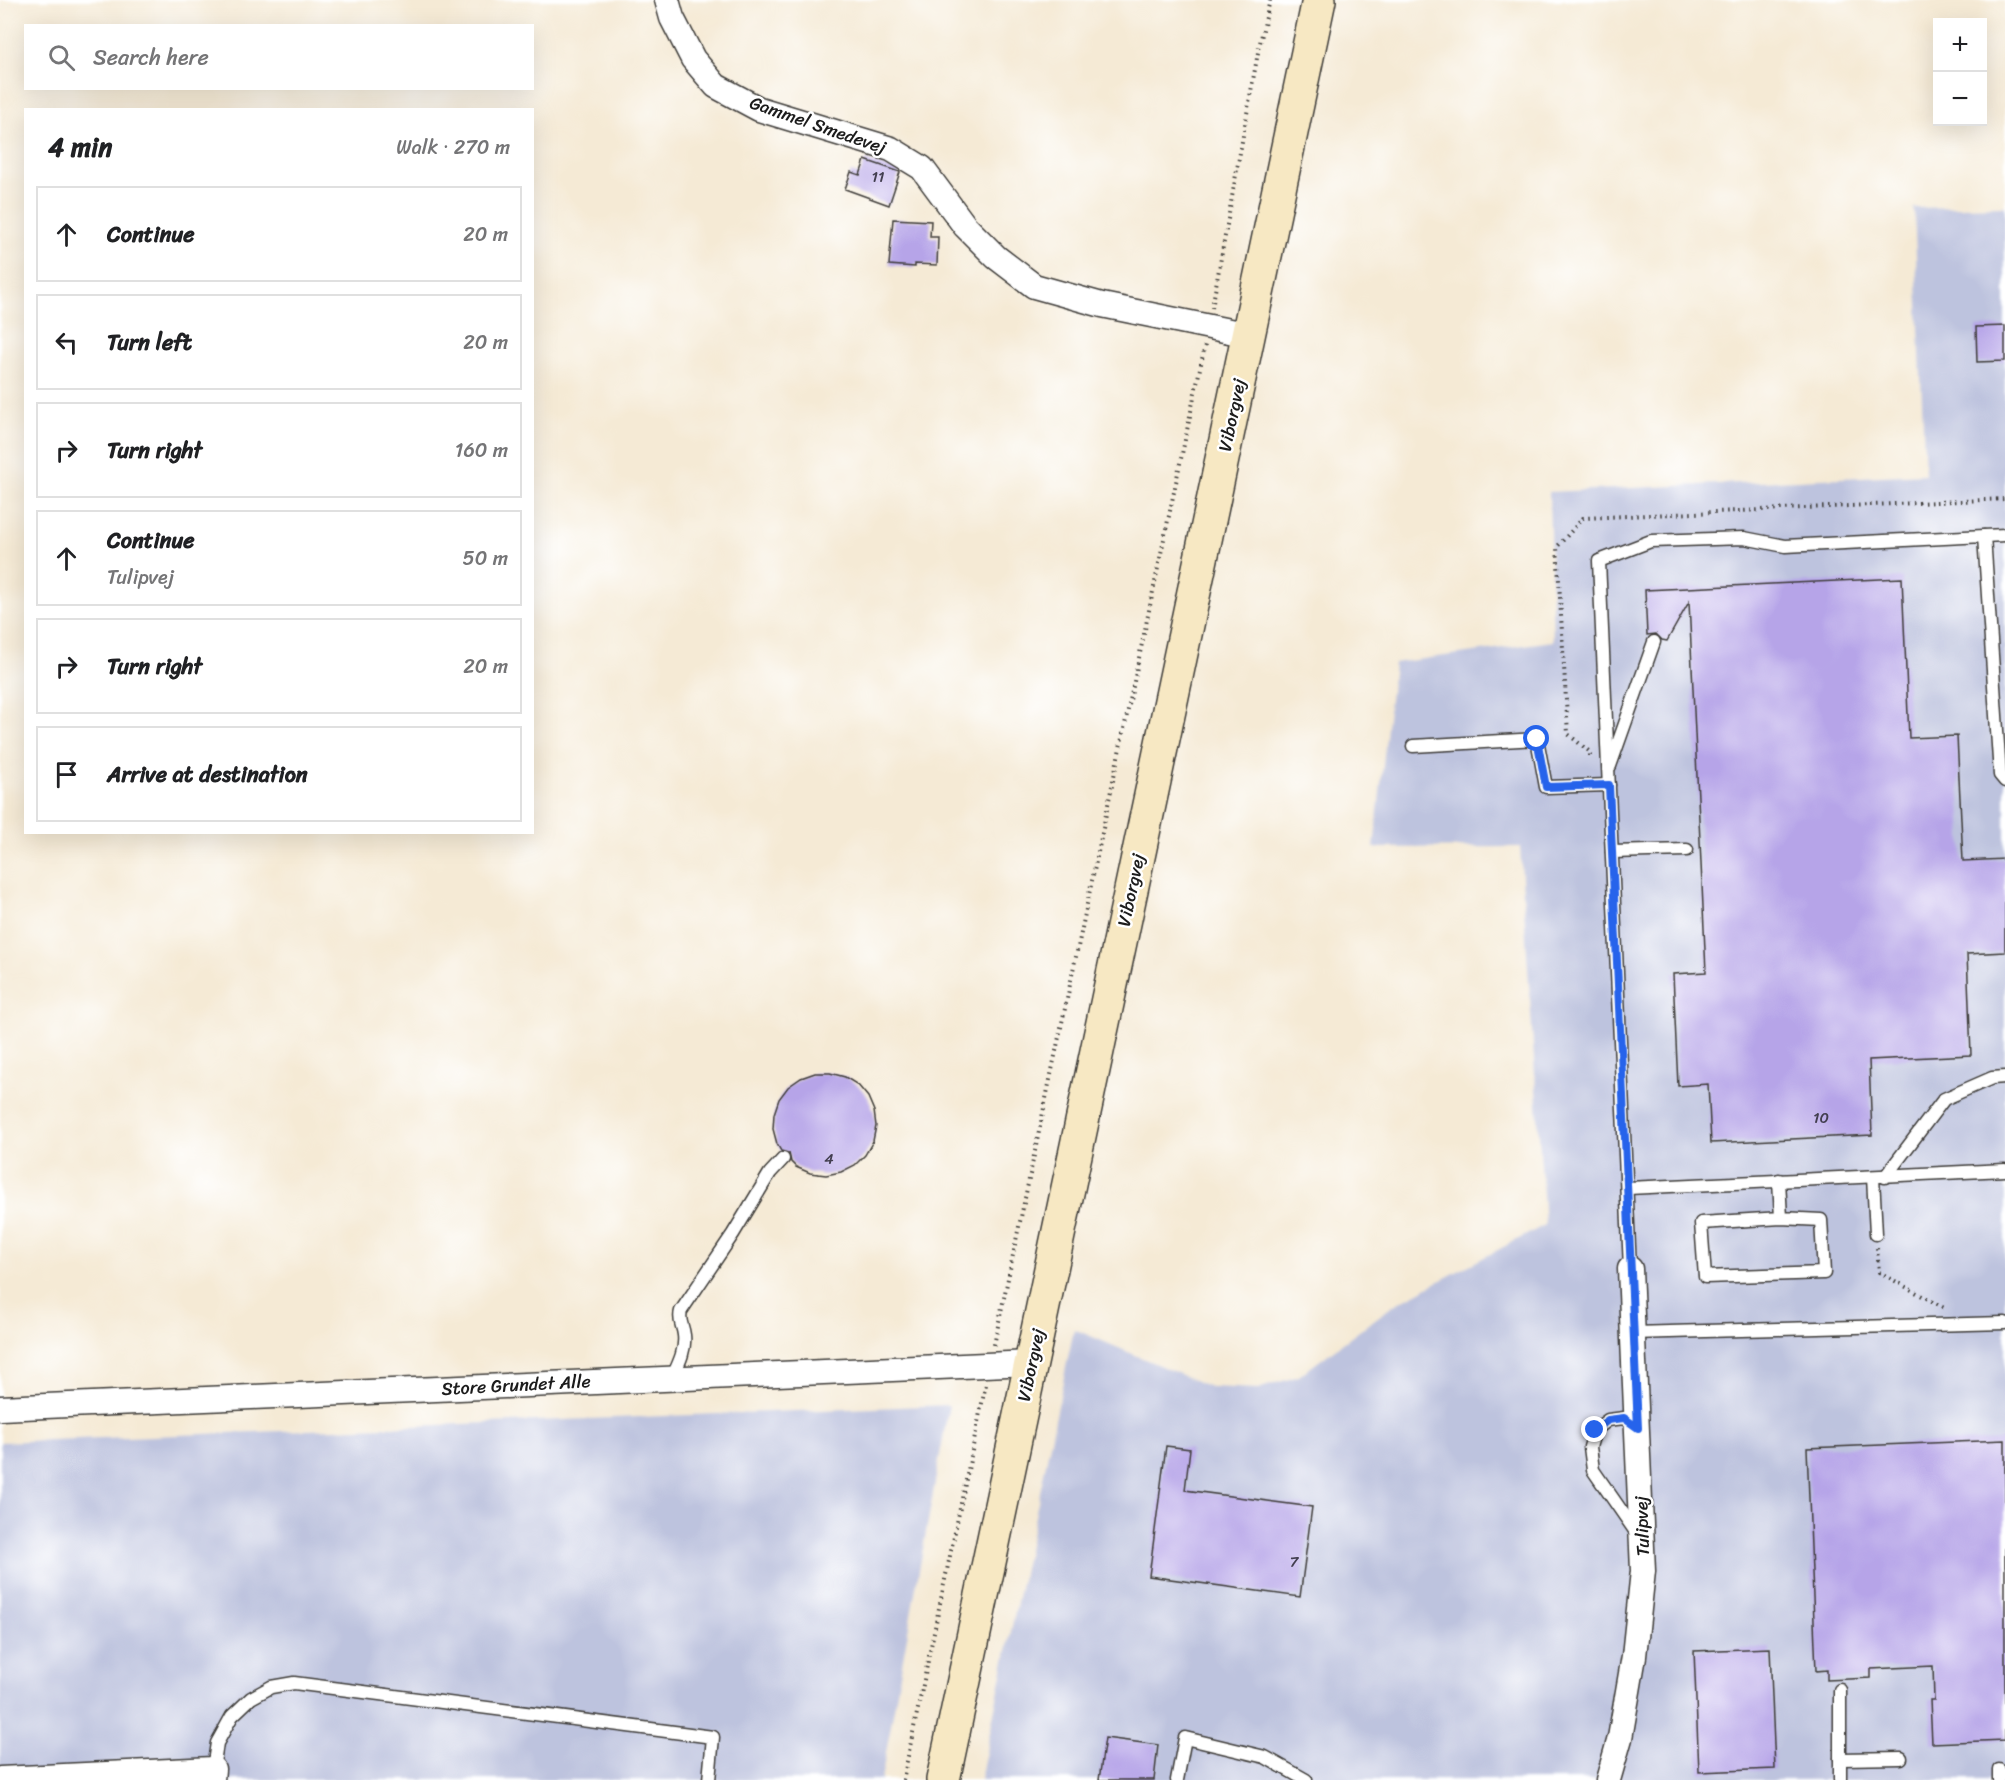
<!DOCTYPE html>
<meta charset="utf-8">
<style>
:root{--surface:#fff;--page:#f2f2f2;--text:#202124;--muted:#757577;--line:#e0e0e0}
body{margin:0;font-family:Sriracha,sans-serif;background:var(--page);color:var(--text)}
.controls{position:absolute;right:18px;top:18px;display:grid;overflow:hidden;border-radius:0px;box-shadow:0 6px 24px #0002}
.controls button{width:54px;height:54px;display:grid;place-items:center;padding:0;border:0;border-bottom:2px solid var(--line);background:var(--surface);color:var(--text);font:30px sans-serif}
.stop{position:absolute;width:18px;height:18px;margin:-14px;border:4px solid #2563eb;border-radius:50%;background:#fff}
.stop.end{background:#2563eb;border-color:#fff;box-shadow:0 2px 6px #0008}
.list{margin:0;padding:0;list-style:none}
h2{display:flex;justify-content:space-between;align-items:center;height:78px;margin:0;padding:0 24px;font-size:26px}
h2 small{font-size:20px;font-weight:400;color:var(--muted)}
.list li{display:grid;grid-template-columns:39px 1fr auto;gap:18px;align-items:center;box-sizing:border-box;height:96px;margin:0 12px 12px;padding:0 12px;border:2px solid var(--line);border-radius:0px}
.list b{display:block;font-size:22px;white-space:nowrap}
.list p{margin:0;font-size:20px;white-space:nowrap;color:var(--muted)}
.list em{font-size:20px;font-style:normal;color:var(--muted)}
.icon{flex:none;width:33px;height:33px;fill:none;stroke:currentColor;stroke-width:2;stroke-linecap:round;stroke-linejoin:round}
.map{position:relative;flex:none;width:2005px;height:1780px;overflow:hidden}
.search{position:absolute;background:var(--surface);box-shadow:0 6px 24px #0002;left:24px;top:24px;width:510px;height:66px;display:flex;align-items:center;gap:15px;box-sizing:border-box;padding:0 21px;border-radius:0px;color:var(--muted);font-size:22px}
.panel{position:absolute;background:var(--surface);box-shadow:0 6px 24px #0002;left:24px;top:108px;width:510px;height:726px;border-radius:0px}
.map>svg:first-child{display:block}
</style>
<div class="map">
<svg width="2005" height="1780" viewBox="0 0 2005 1780">
<rect width="100%" height="100%" fill="#fff"/>
<filter id="ink" filterUnits="userSpaceOnUse"><feTurbulence type="fractalNoise" baseFrequency=".0167" numOctaves="2"/><feDisplacementMap in="SourceGraphic" scale="12" xChannelSelector="R" yChannelSelector="G"/><feConvolveMatrix kernelMatrix="1 2 1 2 8 2 1 2 1" color-interpolation-filters="sRGB"/></filter>
<filter id="wash" filterUnits="userSpaceOnUse"><feTurbulence type="fractalNoise" baseFrequency=".008" numOctaves="4" result="noise"/><feDisplacementMap in="SourceGraphic" scale="24" xChannelSelector="R" yChannelSelector="G"/><feGaussianBlur stdDeviation="1.35" result="paint"/><feColorMatrix in="noise" values="0 0 0 0 0 0 0 0 0 0 0 0 0 0 0 0 0 1.4 0 .05"/><feComposite in="paint" operator="in"/></filter>
<g filter="url(#wash)">
<rect width="100%" height="100%" fill="#f5ead5"/>
<g fill="#bdc3de">
<path d="M2005 206V1780H980L1074 1329 1210 1387 1258 1389 1299 1376 1394 1305 1545 1225 1520 847 1374 848 1394 663 1553 641 1549 492 1925 474 1914 208Z"/>
<path d="M949 1405 881 1780H0V1442Z"/>
</g>
<g id="blocks">
<g fill="#b6a4e8">
<path d="M865 160 900 172 889 205 845 189 851 172 860 175Z"/>
<path d="M893 219 931 221 930 237H938L937 265 915 264V267L889 265Z"/>
<path d="M2005 326V361L1977 362 1976 327Z"/>
<path d="M1902 578 1909 738 1957 736 1963 861 2005 859V952L1967 954 1971 1055 1869 1060 1872 1135 1711 1143 1708 1084 1678 1086 1673 974 1706 972 1689 602 1667 641 1662 640 1656 634 1647 635 1645 590Z"/>
<path d="M815 1073H830L845 1077 858 1085 868 1097 874 1111 876 1126 873 1141 865 1155 855 1165 841 1172 826 1175 810 1173 796 1167 791 1162 789 1153 781 1151 777 1144 773 1129 774 1114 779 1099 788 1087 801 1078Z"/>
<path d="M2005 1440V1740L1932 1743 1930 1700H1934L1933 1666 1871 1669V1678L1827 1680V1670L1816 1671 1807 1448Z"/>
<path d="M1166 1446 1190 1449 1185 1490 1312 1507 1300 1597 1149 1576Z"/>
<path d="M1770 1648 1775 1769 1699 1772 1694 1651Z"/>
<path d="M1105 1738 1158 1745 1154 1780H1099Z"/>
</g>
</g>
</g>
<g filter="url(#ink)">
<use href="#blocks" fill-opacity="0" stroke="#3d3b38" stroke-width="1.5"/>
<g fill="none" stroke-linecap="round" stroke-linejoin="round">
<g stroke="#3d3b38" stroke-width="15">
<g id="lane">
<path d="M1984 536 2005 535"/>
<path d="M1413 746 1537 739 1546 787 1609 785"/>
<path d="M1610 766 1654 642"/>
<path d="M1612 852 1687 850"/>
<path d="M1873 1177 1876 1234"/>
<path d="M1885 1177 1944 1099 1992 1078 2005 1077"/>
<path d="M1779 1180 1781 1218 1701 1223 1705 1277 1824 1273 1821 1220 1781 1218"/>
<path d="M1628 1188 2005 1170"/>
<path d="M1630 1269 1599 561 1651 541 1744 538 1785 546 1984 536 2000 775 2005 781"/>
<path d="M1633 1333 2005 1323"/>
<path d="M672 1378C678 1365 686 1350 684 1335 683 1325 678 1321 681 1311L733 1234 770 1173 783 1159"/>
<path d="M1637 1428 1624 1418 1608 1420 1595 1430 1590 1447 1593 1470 1638 1535"/>
<path d="M1840 1759 1901 1758"/>
<path d="M213 1769 217 1743 232 1716 251 1698 271 1687 294 1683 713 1737 709 1780"/>
<path d="M1999 1770V1780"/>
<path d="M1177 1780 1185 1738 1265 1757 1306 1780"/>
<path d="M1840 1780V1690"/>
</g>
</g>
<g stroke="#3d3b38" stroke-width="27">
<g id="street">
<path d="M667 0 672 18 693 59 716 86 759 109 891 149 922 168 965 226 996 257 1034 286 1102 305 1249 335"/>
<path d="M0 1408 1031 1363"/>
<path d="M0 1779 213 1769 212 1780"/>
<path d="M1608 1780 1620 1738 1634 1656 1643 1571 1630 1269"/>
</g>
</g>
<g stroke="#3d3b38" stroke-width="36">
<path id="secondary" d="M943 1780 1319 0"/>
</g>
<g stroke="#3d3b38" stroke-width="4" stroke-dasharray="1.5 4.5" stroke-linecap="butt">
<path d="M1212 308 1259 47 1270 0"/>
<path d="M1590 756V752L1568 734 1557 547 1583 518 2005 499"/>
<path d="M1877 1248 1879 1272 1946 1309"/>
<path d="M994 1345 1205 345"/>
<path d="M903 1780 986 1384"/>
</g>
<use href="#lane" stroke="#fff" stroke-width="12"/>
<use href="#street" stroke="#fff" stroke-width="24"/>
<use href="#secondary" stroke="#f7e8c3" stroke-width="33"/>
</g>
</g>
<g fill="none" stroke-linecap="round" stroke-linejoin="round" filter="url(#ink)">
<path stroke="#2563eb" stroke-width="8" d="M1537 739 1546 787 1609 785 1638 1428 1624 1418 1608 1420 1595 1430"/>
</g>
<g text-anchor="middle" dominant-baseline="central" stroke-width="5" stroke-linejoin="round" paint-order="stroke">
<g font-size="15" fill="#423e4f">
<text x="878" y="177">11</text>
<text x="1821" y="1118">10</text>
<text x="829" y="1159">4</text>
<text x="1294" y="1562">7</text>
</g>
<g font-size="18" fill="#1c1c1c" stroke="#fff">
<text transform="translate(818 125) rotate(19)">Gammel Smedevej</text>
<text transform="translate(1232 415) rotate(-78)">Viborgvej</text>
<text transform="translate(1131 890) rotate(-78)">Viborgvej</text>
<text transform="translate(1031 1365) rotate(-78)">Viborgvej</text>
<text transform="translate(516 1385) rotate(-3)">Store Grundet Alle</text>
<text transform="translate(1642 1526) rotate(-92)">Tulipvej</text>
</g>
</g>
</svg>
<div class="controls">
<button>+</button>
<button>−</button>
</div>
<div class="stop" style="left:1537px;top:739px"></div>
<div class="stop end" style="left:1595px;top:1430px"></div>
<div class="search"><svg class="icon" aria-label="search" viewBox="0 0 24 24"><circle cx="10" cy="10" r="6"/><path d="M15 15l6 6"/></svg>Search here</div>
<section class="panel">
<h2>4 min<small>Walk · 270 m</small></h2>
<ul class="list">
<li><svg class="icon" aria-label="ahead" viewBox="0 0 24 24"><path d="M12 20V5M6 11l6-6 6 6"/></svg><div><b>Continue</b></div><em>20 m</em></li>
<li><svg class="icon" aria-label="left" viewBox="0 0 24 24"><path d="M17 20v-9H6M10 6l-5 5 5 5"/></svg><div><b>Turn left</b></div><em>20 m</em></li>
<li><svg class="icon" aria-label="right" viewBox="0 0 24 24"><path d="M7 20v-9h11M14 6l5 5-5 5"/></svg><div><b>Turn right</b></div><em>160 m</em></li>
<li><svg class="icon" aria-label="ahead" viewBox="0 0 24 24"><path d="M12 20V5M6 11l6-6 6 6"/></svg><div><b>Continue</b><p>Tulipvej</p></div><em>50 m</em></li>
<li><svg class="icon" aria-label="right" viewBox="0 0 24 24"><path d="M7 20v-9h11M14 6l5 5-5 5"/></svg><div><b>Turn right</b></div><em>20 m</em></li>
<li><svg class="icon" aria-label="arrive" viewBox="0 0 24 24"><path d="M6 21V4h12l-3 4 3 4H6"/></svg><div><b>Arrive at destination</b></div></li>
</ul>
</section>
</div>
